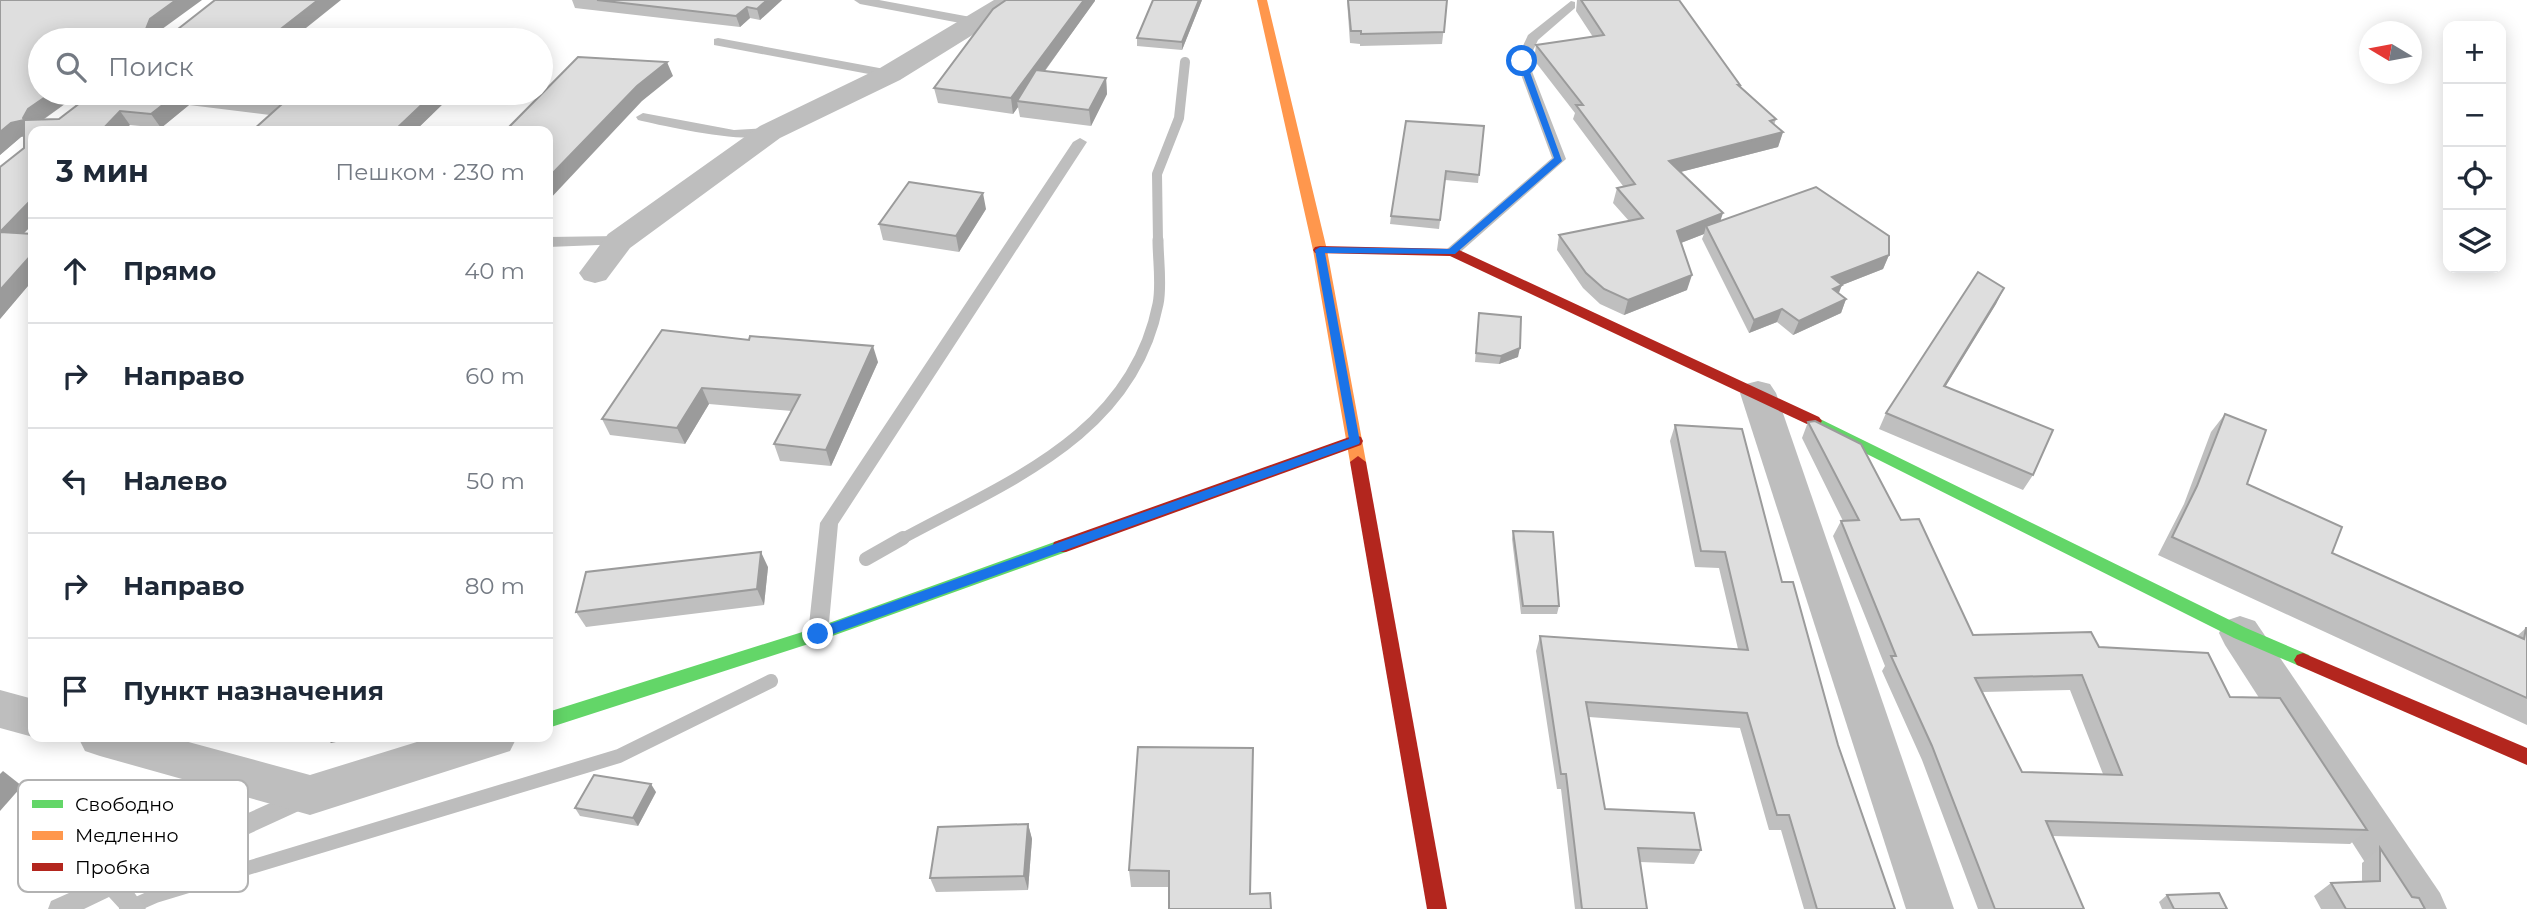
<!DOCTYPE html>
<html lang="ru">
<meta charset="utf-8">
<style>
:root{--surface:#fff;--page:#f6f6f7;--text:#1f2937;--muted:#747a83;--line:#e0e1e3}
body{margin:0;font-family:Montserrat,sans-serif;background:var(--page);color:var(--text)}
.controls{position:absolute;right:21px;top:21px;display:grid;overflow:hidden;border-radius:14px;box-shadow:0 4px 18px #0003}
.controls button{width:63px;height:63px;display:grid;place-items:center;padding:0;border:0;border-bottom:2px solid var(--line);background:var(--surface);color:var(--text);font:35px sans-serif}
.compass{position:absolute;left:2359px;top:21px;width:63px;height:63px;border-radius:50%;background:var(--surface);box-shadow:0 4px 18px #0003;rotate:280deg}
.stop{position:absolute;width:21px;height:21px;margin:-16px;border:5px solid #1a73e8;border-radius:50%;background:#fff}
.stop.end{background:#1a73e8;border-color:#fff;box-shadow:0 2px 7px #0008}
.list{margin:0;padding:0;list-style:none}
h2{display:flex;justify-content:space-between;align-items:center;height:91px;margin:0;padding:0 28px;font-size:30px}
h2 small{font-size:23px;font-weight:400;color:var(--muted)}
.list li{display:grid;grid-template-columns:46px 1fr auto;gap:21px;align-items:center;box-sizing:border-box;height:105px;padding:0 28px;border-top:2px solid var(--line)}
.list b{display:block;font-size:26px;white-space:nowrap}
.list em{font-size:23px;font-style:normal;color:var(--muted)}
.icon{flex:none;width:38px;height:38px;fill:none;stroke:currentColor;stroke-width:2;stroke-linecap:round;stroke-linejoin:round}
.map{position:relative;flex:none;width:2527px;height:909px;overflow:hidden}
.search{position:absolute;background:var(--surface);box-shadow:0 4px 18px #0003;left:28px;top:28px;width:525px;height:77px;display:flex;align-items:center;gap:18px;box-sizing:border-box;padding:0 24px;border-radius:38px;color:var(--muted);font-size:26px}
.panel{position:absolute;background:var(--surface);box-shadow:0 4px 18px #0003;left:28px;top:126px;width:525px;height:616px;border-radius:14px}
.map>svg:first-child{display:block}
</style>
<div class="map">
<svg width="2527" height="909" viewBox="0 0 2527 909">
<rect width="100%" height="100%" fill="#fff"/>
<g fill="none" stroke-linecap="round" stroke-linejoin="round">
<path stroke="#bdbdbd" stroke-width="10" d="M1158 242 1157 174 1179 118 1185 62"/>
<path stroke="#bdbdbd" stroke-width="11" d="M900 540C1006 482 1132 436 1158 304 1162 285 1158 260 1158 240"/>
<g stroke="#bdbdbd" stroke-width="14">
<path d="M866 559 903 538"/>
<path d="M126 909 155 896 619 756 771 681"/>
</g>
<g fill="#bebebe" fill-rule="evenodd">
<path d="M854 0H879L976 18 982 22 976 26 860 4Z"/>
<path d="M1571 1 1575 2V8L1538 40 1528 61 1566 159 1457 255H1447L1444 252 1447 249 1552 158 1516 61 1528 35Z"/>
<path d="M718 38 890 70 896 74 890 78 714 45V39Z"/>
<path d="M643 113 734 130 770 128 777 132C759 148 664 126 638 120L636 117Z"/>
<path d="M1080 138 1087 142 838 524 828 634 825 640 818 642 811 640 808 634 820 523 1073 142Z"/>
<path d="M619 236 624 238 626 241 624 244 548 247V237Z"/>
<path d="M304 788 312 791 315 798 312 805 131 888 146 909H120L109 897 84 909H48L51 901Z"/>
</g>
<g fill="#bebebe" fill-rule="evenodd">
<path d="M994 0H1025L1021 5 900 80 780 138 630 248 606 280 595 283 584 280 579 273 608 234 760 126 880 68Z"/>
<path d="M1758 381 1770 384 1776 393 1954 909H1906L1740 393 1746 384Z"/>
<path d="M2240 616 2255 621 2440 893 2447 909H2395L2225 645 2219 633 2225 621Z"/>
<path d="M0 690 33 699V737L0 728Z"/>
<path d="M78 737H170L310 775 433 737H517L510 751 310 815 100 756 85 751Z"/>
</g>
<g fill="#63d668" fill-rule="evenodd">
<path d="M1814 416 2246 628 2309 655 2312 660 2309 665 2303 667 2297 665 2234 638 1809 425 1806 421 1809 417Z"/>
<path d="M1060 540 1066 542 1068 547 1066 552 824 639 548 728V712L815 628Z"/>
</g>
<path fill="#ff974d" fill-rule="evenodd" d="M1257 0H1267L1327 250 1366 462 1358 468 1350 462 1313 250Z"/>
<g fill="#b3261e" fill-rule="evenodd">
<path d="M1320 246 1457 249 1819 417 1822 421 1819 425H1809L1450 256 1315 253 1313 250 1315 247Z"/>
<path d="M1355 435 1361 437 1363 441 1361 445 1066 552H1054L1052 547 1054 542Z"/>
<path d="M1358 456 1366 462 1447 909H1427L1350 462Z"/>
<path d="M2303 653 2527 748V765L2297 665 2294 660 2297 655Z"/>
</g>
</g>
<g fill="#bfbfbf" fill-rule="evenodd">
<path d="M0 0 163 29 303 31 40 40V93H80L43 120 59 119 93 93H458L454 98 450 97 415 131H252L270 115 189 105 161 128 130 125 33 131V224L23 234H33V280L0 319 24 148V136L21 137 0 155Z"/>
<path d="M572 0H782L760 20 750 18 740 27 575 8Z"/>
<path d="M1006 0H1095L1045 71 1106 78 1107 94 1091 126 1020 117 1018 107 1013 114 938 103 934 88Z"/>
<path d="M1202 0 1182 50 1137 46V38Z"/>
<path d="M1347 0H1447L1442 44 1360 46V44L1350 43Z"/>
<path d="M1574 0H1679L1740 86 1776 119 1774 125 1783 132 1778 147 1680 172 1721 220 1889 255 1883 269 1842 285 1839 293 1846 299 1841 313 1793 335 1777 322 1749 333 1702 239 1704 234 1681 243 1687 290 1624 315 1600 304 1583 288 1557 250 1559 235 1629 221 1613 203 1617 188 1623 186 1573 119 1575 113 1534 60 1536 45 1593 37 1576 11 1577 0Z"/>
<path d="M1484 126 1478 183 1445 180 1439 229 1390 224 1391 216Z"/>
<path d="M986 209 959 252 883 240 879 224Z"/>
<path d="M2004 288 1996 304 1945 387 2033 475 2023 490 1879 429 1886 413Z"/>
<path d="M1479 313 1518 357 1499 364 1475 362Z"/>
<path d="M662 330 878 362 831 466 780 461 774 444 792 411 709 404 685 444 610 435 602 419Z"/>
<path d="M2225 414 2247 484 2332 553 2517 636 2526 628H2527V725L2158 555 2184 504 2211 432Z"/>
<path d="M1808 422 1901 520 1973 635 2099 647 2230 697 2367 830 2350 844 2052 836 2084 909H1978L1922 760 1882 671 1885 666 1833 536 1841 521H1843L1802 438ZM2070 690 2103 774 2022 772 1983 692Z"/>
<path d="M1675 425 1782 582 1895 909H1804L1781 830H1769L1740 728 1589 717 1605 809 1701 850 1694 864 1640 862 1647 909H1575L1561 789H1557L1536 651 1540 636 1738 649 1719 568 1695 567 1670 441Z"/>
<path d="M1513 531 1559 606 1557 614H1521L1512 539Z"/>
<path d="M768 567 764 605 586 627 576 612Z"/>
<path d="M1253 748 1250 894 1271 909 1169 887H1131L1129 870Z"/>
<path d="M656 792 638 826 580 816 575 808Z"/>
<path d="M1028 824 1032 839 1028 890 936 892 930 878Z"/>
<path d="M2380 848 2412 897 2425 909H2321L2314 896 2331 883 2362 881V863Z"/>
<path d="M2167 895 2227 909H2162L2159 902Z"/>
</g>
<g fill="#9b9b9b">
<path d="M176 0H202L158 32 146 29 150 19Z"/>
<path d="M318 0H341L291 40 282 28Z"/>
<path d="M767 0H782L760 20 757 9Z"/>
<path d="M1084 0H1095V1L1022 102 1017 101 1018 107 1013 114 1011 98Z"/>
<path d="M1199 0H1202L1182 50V42Z"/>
<path d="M747 7 750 18 740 27 736 16Z"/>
<path d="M337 34 340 40 331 39Z"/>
<path d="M667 62 673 76 642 101 548 201V178L637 86Z"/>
<path d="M1106 78 1107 94 1091 126 1089 110Z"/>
<path d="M51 93H80L38 123 33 131 23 118 28 109Z"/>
<path d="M178 93H181L189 105 161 128 151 114Z"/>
<path d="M434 93H448L450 97 415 131H394Z"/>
<path d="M452 93H458L454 98Z"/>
<path d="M120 111 130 125 124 131H101Z"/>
<path d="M24 120 33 134 21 137 0 155V132L11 123Z"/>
<path d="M1783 132 1778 147 1665 176 1669 161Z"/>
<path d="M983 193 986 209 959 252 956 236Z"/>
<path d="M33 198V224L11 246 0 232Z"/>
<path d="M1723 213 1718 228 1706 226 1704 234 1673 246 1677 231Z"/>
<path d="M33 253V280L0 319V290Z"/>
<path d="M1889 255 1883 269 1827 291 1832 277Z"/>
<path d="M1692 275 1687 290 1624 315 1628 300Z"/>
<path d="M1842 285 1836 299 1833 289Z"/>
<path d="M2004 288 1996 304 1936 402 1944 386Z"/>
<path d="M1846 299 1841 313 1793 335 1799 321Z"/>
<path d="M1782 309 1777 322 1749 333 1754 320Z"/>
<path d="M873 346 878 362 831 466 826 450Z"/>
<path d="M1520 348 1518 357 1499 364 1501 356Z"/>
<path d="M702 388 709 404 685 444 677 428Z"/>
<path d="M761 552 768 567 764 605 757 589Z"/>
<path d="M325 737H361L331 743Z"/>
<path d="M3 771 22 786 0 811V774Z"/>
<path d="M651 784 656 792 638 826 633 818Z"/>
<path d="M1028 824 1032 839 1028 890 1024 876Z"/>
</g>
<g fill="#dedede" stroke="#9b9b9b" stroke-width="2" fill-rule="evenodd">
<path d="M0 0H176L150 19 146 29H178L215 0H318L282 28 337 34 331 39 343 40H40V93H51L28 109 23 118 25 120 59 119 93 93H178L151 114 120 111 101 131H33V198L0 232V167L24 148V120L11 123 0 132Z"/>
<path d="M597 0H767L757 9 747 7 736 16Z"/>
<path d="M1006 0H1084L1011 98 934 88 993 9Z"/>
<path d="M1153 0H1199L1182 42 1137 38Z"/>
<path d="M1348 0H1447L1444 32 1361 34V31H1351Z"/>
<path d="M1581 0H1679L1740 85H1738L1776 119 1770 121 1783 132 1669 161 1723 213 1677 231 1692 275 1628 300 1604 289 1586 273 1559 235 1643 218 1617 188 1635 184 1576 105H1583L1536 45 1604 35Z"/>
<path d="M578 57 667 62 637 86 548 178V131H505Z"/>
<path d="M1036 70 1106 78 1089 110 1017 101Z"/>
<path d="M194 93H434L394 131H252L282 104Z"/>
<path d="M1406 121 1484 126 1479 175 1446 171 1440 220 1391 216Z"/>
<path d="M909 182 983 193 956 236 879 224Z"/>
<path d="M1816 187 1889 236V255L1832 277 1842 285 1833 289 1846 299 1799 321 1782 309 1754 320 1706 226Z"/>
<path d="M0 232 33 234V253L0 290Z"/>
<path d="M1978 272 2004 288 1944 386 2053 430 2033 475 1886 413Z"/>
<path d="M1479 313 1521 317 1520 348 1501 356 1476 353Z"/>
<path d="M662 330 749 340 750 336 873 346 826 450 774 444 800 395 702 388 677 428 602 419Z"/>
<path d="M2225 414 2266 430 2247 484 2342 527 2332 553 2524 639 2526 628H2527V698L2172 537 2197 486Z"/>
<path d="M1815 421 1861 444 1901 520 1919 519 1973 635 2091 632 2099 647 2208 653 2230 697 2280 698 2367 830 2046 821 2084 909H1995L1932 746 1891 656H1896L1841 521 1859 520 1808 422ZM2082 675 2122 775 2022 772 1975 678Z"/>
<path d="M1675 425 1742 429 1782 582H1793L1838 745 1895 909H1817L1789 815H1777L1747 713 1586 702 1605 809 1694 813 1701 850 1638 848 1647 909H1582L1566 774H1561L1540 636 1748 650 1725 552 1701 551Z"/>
<path d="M1513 531 1553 532 1559 606H1523Z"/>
<path d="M761 552 757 589 576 612 586 572Z"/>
<path d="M1138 747 1253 748 1250 894 1270 893 1271 909H1169V871L1129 870Z"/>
<path d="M594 775 651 784 633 818 575 808Z"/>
<path d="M1028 824 1024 876 930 878 938 827Z"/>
<path d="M2380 848 2412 897 2419 898 2425 909H2346L2331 883 2380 881Z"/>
<path d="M2219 893 2227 909H2174L2167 895Z"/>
</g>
<path fill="#1a73e8" d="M1522 58 1526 61 1562 161 1455 254 1325 253 1360 442 1359 444 822 638H813V630L1349 439 1315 250 1320 247 1449 249 1554 158 1518 61Z"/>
<rect x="18" y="780" width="230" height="112" rx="10" fill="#fff" stroke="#b2b2b2" stroke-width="2"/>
<rect x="32" y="800" width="31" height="8" fill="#63d668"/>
<rect x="32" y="831" width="31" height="9" fill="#ff974d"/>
<rect x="32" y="863" width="31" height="8" fill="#b3261e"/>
<g font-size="19" fill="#000">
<text x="75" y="811">Свободно</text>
<text x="75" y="842">Медленно</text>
<text x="75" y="874">Пробка</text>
</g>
</svg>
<div class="controls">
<button>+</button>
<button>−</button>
<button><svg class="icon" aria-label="locate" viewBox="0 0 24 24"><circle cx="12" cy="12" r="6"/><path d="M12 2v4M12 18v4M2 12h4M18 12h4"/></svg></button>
<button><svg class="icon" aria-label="layers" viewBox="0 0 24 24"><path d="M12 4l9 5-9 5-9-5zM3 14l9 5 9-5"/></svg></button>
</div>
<svg class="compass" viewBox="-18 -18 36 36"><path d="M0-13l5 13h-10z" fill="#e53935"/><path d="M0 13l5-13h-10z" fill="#747a83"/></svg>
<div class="stop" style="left:1522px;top:61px"></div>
<div class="stop end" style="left:818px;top:634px"></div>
<div class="search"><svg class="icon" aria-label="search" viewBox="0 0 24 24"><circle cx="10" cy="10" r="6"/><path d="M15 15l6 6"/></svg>Поиск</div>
<section class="panel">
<h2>3 мин<small>Пешком · 230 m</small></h2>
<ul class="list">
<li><svg class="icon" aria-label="ahead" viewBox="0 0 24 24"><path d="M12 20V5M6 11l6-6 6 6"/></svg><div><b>Прямо</b></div><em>40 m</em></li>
<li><svg class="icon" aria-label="right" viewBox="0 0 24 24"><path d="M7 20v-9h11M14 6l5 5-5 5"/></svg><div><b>Направо</b></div><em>60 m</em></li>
<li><svg class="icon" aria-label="left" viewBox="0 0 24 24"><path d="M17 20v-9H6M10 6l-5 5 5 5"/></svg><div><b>Налево</b></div><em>50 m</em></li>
<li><svg class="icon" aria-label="right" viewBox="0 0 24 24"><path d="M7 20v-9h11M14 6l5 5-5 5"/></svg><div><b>Направо</b></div><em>80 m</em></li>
<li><svg class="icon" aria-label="arrive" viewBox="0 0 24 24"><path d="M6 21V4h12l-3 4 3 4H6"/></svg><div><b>Пункт назначения</b></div></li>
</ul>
</section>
</div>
